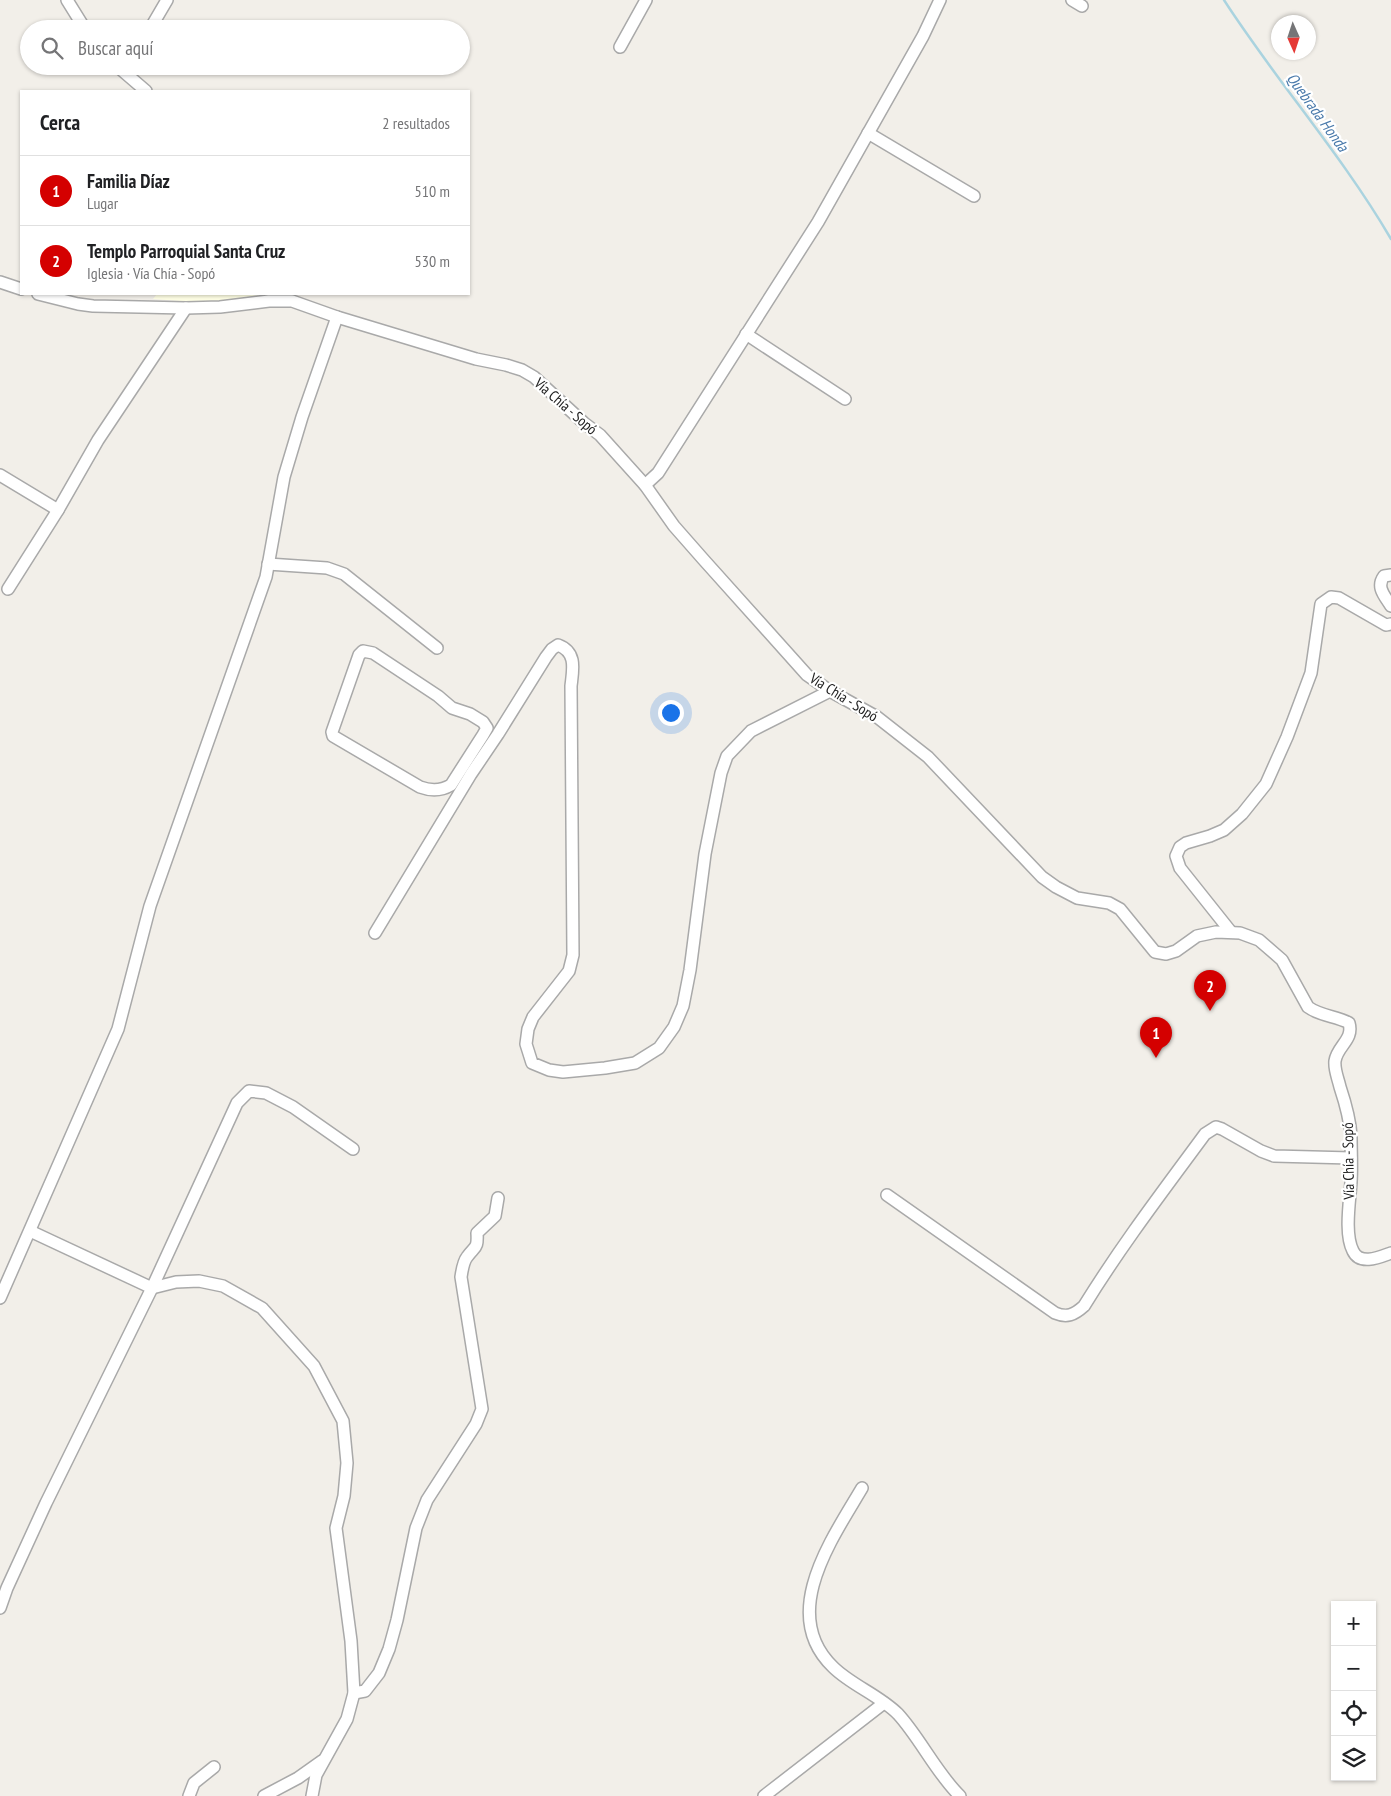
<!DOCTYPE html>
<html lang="es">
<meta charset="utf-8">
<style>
:root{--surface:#fff;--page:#f2f2f2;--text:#202124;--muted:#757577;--line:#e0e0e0;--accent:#d40000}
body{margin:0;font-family:"PT Sans Narrow",sans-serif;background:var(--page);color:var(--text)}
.controls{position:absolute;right:15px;bottom:15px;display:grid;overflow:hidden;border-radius:0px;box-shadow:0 1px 4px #0004}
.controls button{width:45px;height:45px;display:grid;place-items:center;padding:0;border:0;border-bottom:1px solid var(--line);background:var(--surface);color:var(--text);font:25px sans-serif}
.compass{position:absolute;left:1271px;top:15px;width:45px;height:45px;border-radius:50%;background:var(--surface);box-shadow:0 1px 4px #0004;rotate:177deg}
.you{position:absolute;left:670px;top:712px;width:18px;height:18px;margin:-12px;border:4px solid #fff;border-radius:50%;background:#1a73e8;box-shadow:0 0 0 8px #1a73e833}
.badge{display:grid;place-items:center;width:32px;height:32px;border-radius:50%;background:var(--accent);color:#fff;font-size:16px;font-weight:700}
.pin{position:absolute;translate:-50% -41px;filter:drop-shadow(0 1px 2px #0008)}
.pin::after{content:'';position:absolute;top:26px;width:18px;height:15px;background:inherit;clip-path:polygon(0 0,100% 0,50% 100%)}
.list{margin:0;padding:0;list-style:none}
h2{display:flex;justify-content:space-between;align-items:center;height:65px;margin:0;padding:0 20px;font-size:21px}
h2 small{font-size:16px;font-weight:400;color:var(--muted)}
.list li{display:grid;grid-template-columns:32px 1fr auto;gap:15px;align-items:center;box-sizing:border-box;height:70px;padding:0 20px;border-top:1px solid var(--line)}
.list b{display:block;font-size:19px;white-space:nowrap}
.list p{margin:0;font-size:16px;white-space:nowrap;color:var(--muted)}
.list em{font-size:16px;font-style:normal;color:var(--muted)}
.icon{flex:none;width:28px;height:28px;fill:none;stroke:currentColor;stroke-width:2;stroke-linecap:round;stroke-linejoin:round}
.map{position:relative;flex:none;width:1391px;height:1796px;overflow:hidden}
.search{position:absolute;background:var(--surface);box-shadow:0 1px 4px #0004;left:20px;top:20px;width:450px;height:55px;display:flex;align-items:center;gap:12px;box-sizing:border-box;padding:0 18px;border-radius:28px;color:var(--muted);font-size:19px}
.panel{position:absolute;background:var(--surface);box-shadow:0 1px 4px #0004;left:20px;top:90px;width:450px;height:205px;border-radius:0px}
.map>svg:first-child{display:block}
</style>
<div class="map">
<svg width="1391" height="1796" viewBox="0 0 1391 1796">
<rect width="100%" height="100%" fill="#f2efe9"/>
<path fill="#ffffe5" d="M157 294H266L209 303 153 299Z"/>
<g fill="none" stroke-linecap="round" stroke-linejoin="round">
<path stroke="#aad3df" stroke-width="2.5" d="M1224 0C1277 82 1342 155 1391 239"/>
<g stroke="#a9a9a9" stroke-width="14">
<g id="minor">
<path d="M67 0 85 29"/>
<path d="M1072 0 1082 6"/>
<path d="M150 29 167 0"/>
<path d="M620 47 646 0"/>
<path d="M117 66 146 91"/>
<path d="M868 133 974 196"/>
<path d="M0 282 21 289"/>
<path d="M38 294 78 304 93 306 186 308 220 307 269 301H292L337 317 476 359 506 365 522 370 534 377 584 423 600 435 645 485 674 526 703 559 807 675 830 691 877 717 928 757 1042 877 1056 887 1077 898 1109 903 1120 909 1155 952 1166 954 1176 951 1197 936 1216 932 1240 933 1259 940 1282 960 1308 1007C1320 1016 1336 1016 1349 1023 1354 1040 1337 1046 1335 1061 1334 1070 1338 1078 1340 1087 1345 1102 1350 1119 1351 1136 1351 1151 1352 1167 1351 1182 1350 1200 1344 1234 1353 1251 1360 1266 1380 1257 1391 1253"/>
<path d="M746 334 845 399"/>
<path d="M0 475 58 510"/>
<path d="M645 485 658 473 818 222 923 36 940 0"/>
<path d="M268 564 327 568 344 574 437 648"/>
<path d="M1391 575 1384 576C1376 587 1384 595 1391 606"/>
<path d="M8 589 58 510 98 440 186 308"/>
<path d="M363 651 373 653 438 696 452 708 470 714 483 722 487 728 483 735 451 785C441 791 431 791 420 787L333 736 332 732 359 655Z"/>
<path d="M1231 932 1180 868 1176 856 1180 847 1186 843 1210 836 1224 830 1242 814 1266 784 1287 737 1311 673 1321 604 1331 597 1339 598 1386 625 1391 624"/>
<path d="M375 933 471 774 498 734 546 657 552 649 558 645C577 652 573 669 571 686L573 955 569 971 533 1017 528 1029 526 1044 532 1063 549 1070 563 1072 605 1068 635 1063 659 1048 674 1027 683 1006 690 970 705 854 721 773 727 756 751 731 830 691"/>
<path d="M887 1195 1055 1313C1067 1318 1074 1315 1084 1306 1121 1246 1163 1191 1205 1134L1216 1127 1222 1129 1261 1151 1274 1156 1351 1158"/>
<path d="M30 1231 152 1288 176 1282 199 1281 223 1286 262 1308 314 1366 343 1421 347 1463 344 1496 336 1528 351 1641 354 1693 347 1719 316 1775 312 1796"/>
<path d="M0 1298 118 1029 150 906 266 577 284 477 302 417 337 317"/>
<path d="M862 1488C832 1539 778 1614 833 1667 851 1685 879 1695 898 1714 920 1738 937 1774 960 1796"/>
<path d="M0 1608 7 1588 46 1503 152 1288 237 1103 249 1091 266 1093 293 1107 353 1149"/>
<path d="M354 1693 365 1691 379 1673 389 1649 397 1620 416 1528 427 1500 476 1424 482 1409 461 1277C462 1271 463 1262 467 1257 475 1246 478 1249 477 1233L495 1216 498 1198"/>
<path d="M189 1796 194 1783 214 1767"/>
<path d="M264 1796 298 1778 322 1761"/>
<path d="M764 1796 884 1703"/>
</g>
</g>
<use href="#minor" stroke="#fff" stroke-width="11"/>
</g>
<g text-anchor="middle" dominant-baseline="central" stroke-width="4.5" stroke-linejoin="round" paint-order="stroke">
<g font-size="15" fill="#222" stroke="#fff">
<text transform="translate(566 406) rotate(41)">Vía Chía - Sopó</text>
<text transform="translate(844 697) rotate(32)">Vía Chía - Sopó</text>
<text transform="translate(1348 1161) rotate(-91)">Vía Chía - Sopó</text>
</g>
<g font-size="16" font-style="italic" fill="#4a7aab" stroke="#fff">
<text transform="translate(1318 112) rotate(54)">Quebrada Honda</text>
</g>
</g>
</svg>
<div class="controls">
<button>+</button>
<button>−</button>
<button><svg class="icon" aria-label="locate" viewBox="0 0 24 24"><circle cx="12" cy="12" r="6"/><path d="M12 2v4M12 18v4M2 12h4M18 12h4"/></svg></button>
<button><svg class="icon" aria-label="layers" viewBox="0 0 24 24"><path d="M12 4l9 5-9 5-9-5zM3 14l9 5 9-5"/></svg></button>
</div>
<svg class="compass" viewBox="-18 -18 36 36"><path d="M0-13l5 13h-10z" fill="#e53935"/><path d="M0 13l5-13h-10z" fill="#757577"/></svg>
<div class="you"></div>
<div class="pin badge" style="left:1156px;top:1058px">1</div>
<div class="pin badge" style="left:1210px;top:1011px">2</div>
<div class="search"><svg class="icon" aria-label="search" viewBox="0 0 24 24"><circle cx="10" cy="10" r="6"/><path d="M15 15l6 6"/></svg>Buscar aquí</div>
<section class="panel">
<h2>Cerca<small>2 resultados</small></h2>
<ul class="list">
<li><span class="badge">1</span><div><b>Familia Díaz</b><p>Lugar</p></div><em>510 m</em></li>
<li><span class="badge">2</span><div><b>Templo Parroquial Santa Cruz</b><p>Iglesia · Vía Chía - Sopó</p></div><em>530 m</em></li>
</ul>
</section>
</div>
